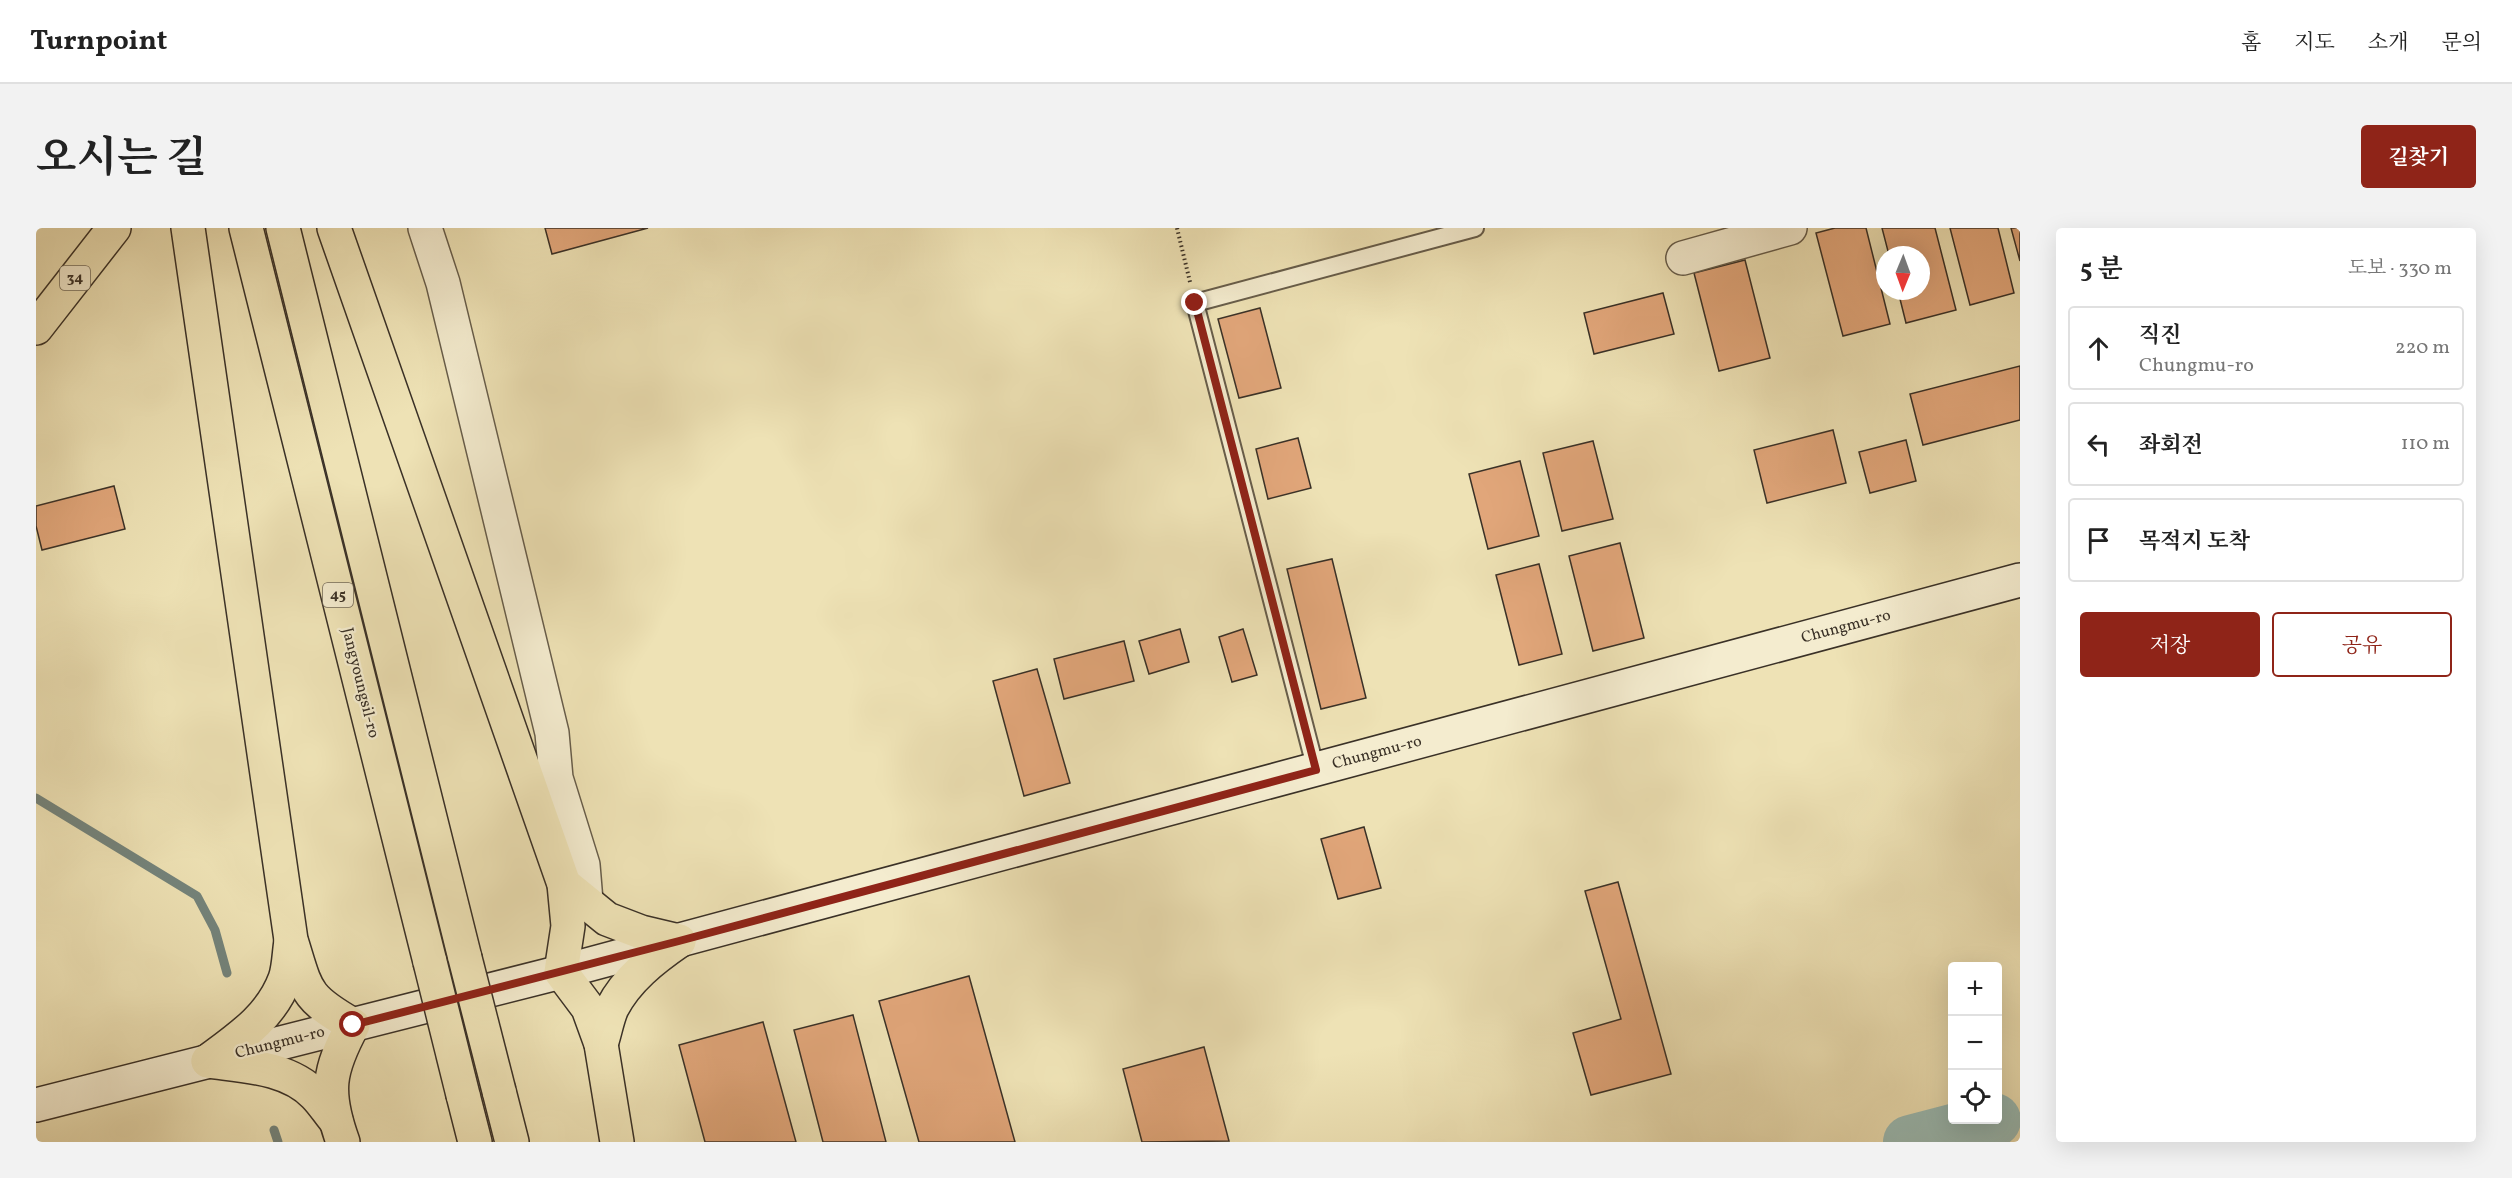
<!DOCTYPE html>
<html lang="ko">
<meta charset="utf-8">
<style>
:root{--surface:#fff;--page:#f2f2f2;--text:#222;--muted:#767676;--line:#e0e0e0;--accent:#8f2418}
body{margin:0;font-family:Vollkorn,"Noto Serif KR",serif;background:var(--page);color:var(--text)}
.controls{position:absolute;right:18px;bottom:18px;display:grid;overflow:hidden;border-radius:6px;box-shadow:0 6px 24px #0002}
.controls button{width:54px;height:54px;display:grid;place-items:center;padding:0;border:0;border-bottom:2px solid var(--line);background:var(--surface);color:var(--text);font:30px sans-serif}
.compass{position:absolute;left:1840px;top:18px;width:54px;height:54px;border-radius:50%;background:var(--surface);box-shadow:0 6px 24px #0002;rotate:181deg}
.stop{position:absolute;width:18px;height:18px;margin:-14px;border:4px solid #8f2418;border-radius:50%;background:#fff}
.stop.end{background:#8f2418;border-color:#fff;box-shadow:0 2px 6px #0008}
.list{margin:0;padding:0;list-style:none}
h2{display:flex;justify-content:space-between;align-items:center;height:78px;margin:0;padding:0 24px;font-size:26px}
h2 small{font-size:20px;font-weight:400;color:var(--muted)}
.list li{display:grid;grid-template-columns:39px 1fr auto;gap:18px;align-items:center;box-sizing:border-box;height:84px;margin:0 12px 12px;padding:0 12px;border:2px solid var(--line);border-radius:6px}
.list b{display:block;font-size:22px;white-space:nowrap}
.list p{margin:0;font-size:20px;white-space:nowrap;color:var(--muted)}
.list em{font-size:20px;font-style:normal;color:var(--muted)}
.actions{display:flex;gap:12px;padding:18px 24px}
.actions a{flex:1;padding:14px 0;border:2px solid var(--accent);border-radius:6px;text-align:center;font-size:21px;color:var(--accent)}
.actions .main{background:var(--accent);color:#fff}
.icon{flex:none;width:33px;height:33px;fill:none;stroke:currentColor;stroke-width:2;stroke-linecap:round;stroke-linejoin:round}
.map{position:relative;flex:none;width:1984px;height:914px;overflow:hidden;border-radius:6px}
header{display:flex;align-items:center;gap:36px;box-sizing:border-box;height:84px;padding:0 30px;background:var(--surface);border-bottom:2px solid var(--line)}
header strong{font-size:28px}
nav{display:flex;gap:33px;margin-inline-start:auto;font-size:21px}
.intro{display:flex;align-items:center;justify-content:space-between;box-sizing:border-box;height:144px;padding:0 36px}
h1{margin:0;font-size:42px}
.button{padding:15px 27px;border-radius:6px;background:var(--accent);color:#fff;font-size:21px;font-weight:700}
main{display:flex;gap:36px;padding:0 36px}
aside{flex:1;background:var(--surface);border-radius:6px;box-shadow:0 6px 24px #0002}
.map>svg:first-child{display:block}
</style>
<header>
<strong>Turnpoint</strong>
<nav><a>홈</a><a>지도</a><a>소개</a><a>문의</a></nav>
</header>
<div class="intro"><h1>오시는 길</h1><a class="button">길찾기</a></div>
<main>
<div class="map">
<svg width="1984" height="914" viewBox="0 0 1984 914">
<rect width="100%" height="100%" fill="#eee2b5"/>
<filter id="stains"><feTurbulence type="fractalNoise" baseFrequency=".00333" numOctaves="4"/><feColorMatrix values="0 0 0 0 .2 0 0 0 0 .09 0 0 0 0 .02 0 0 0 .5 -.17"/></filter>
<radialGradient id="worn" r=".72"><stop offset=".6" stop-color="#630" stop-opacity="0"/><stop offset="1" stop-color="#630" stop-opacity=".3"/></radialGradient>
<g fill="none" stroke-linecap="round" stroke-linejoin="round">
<g stroke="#74847c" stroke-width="9">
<path d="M0 570 161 668 179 702 191 745"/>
<path d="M238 902 242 914"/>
</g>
<path stroke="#9bbcb5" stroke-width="54" d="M1874 914 1958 892"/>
</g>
<g fill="#e1a67a" stroke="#3a3127" stroke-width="1.5">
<path d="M509 0H612L516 26Z"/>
<path d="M1799 0H1830L1854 96 1807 108 1780 5Z"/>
<path d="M1846 0H1899L1920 82 1870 95 1862 63H1885V27H1853Z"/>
<path d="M1914 0H1962L1978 65 1934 77Z"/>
<path d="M1975 0H1984V33Z"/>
<path d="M1709 32 1734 130 1683 143 1658 45Z"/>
<path d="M1627 65 1638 106 1558 126 1548 85Z"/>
<path d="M1224 80 1245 160 1203 170 1182 91Z"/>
<path d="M1984 138V192L1887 217 1874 166Z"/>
<path d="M1797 202 1810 255 1731 275 1718 222Z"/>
<path d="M1262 210 1275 260 1232 271 1220 221Z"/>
<path d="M1870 212 1880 253 1834 265 1823 224Z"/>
<path d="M1557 213 1577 291 1526 303 1507 225Z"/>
<path d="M1484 233 1503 308 1452 321 1433 246Z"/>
<path d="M78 258 89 301 6 322 0 298V278Z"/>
<path d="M1584 315 1608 410 1557 423 1533 328Z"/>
<path d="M1296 331 1330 470 1285 481 1251 341Z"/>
<path d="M1503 336 1526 426 1483 437 1460 347Z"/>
<path d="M1144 401 1153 434 1113 446 1103 413Z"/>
<path d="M1207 401 1221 447 1196 454 1183 409Z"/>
<path d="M1088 413 1098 453 1028 471 1018 431Z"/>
<path d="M1001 441 1034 555 988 568 957 453Z"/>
<path d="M1328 599 1345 660 1302 671 1285 611Z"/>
<path d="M1582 654 1635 846 1555 867 1537 805 1585 791 1549 663Z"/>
<path d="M933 748 979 914H883L843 773Z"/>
<path d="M817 787 850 914H787L758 802Z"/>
<path d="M727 794 760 914H669L643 817Z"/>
<path d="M1168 819 1193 913 1106 914 1087 841Z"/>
</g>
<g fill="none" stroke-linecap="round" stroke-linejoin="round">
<g stroke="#675d4a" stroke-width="20">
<path id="lane" d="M1280 542 1159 75 1439 0"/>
</g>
<g stroke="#675d4a" stroke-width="36">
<g id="street">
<path d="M389 0 407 55 516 505 520 550 547 637 550 673"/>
<path d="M1647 30 1754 0"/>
</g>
</g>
<g stroke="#3a3127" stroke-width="36">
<path id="secondary" d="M0 877 525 744 1984 352"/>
</g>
<g stroke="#3a3127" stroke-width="36">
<g id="highway">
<path d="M152 0 255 712C271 763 268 769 317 797 292 843 289 864 307 914"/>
<path d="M210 0 394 734"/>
<path d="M247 0 429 730"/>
<path d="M298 0 528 656 532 698 525 744 552 780 565 816 581 914"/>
<path d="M0 100 78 0"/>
<path d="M528 656 571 691 605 704 643 713"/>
<path d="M565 816C569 805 571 791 576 780 591 751 617 731 643 713"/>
<path d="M172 833C203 810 235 789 249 751 253 740 253 725 255 713"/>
<path d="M172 833C208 838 252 839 279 867 287 875 293 885 300 893"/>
<path d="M463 863 476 914"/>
<path d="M427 867 439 914"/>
</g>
</g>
<path stroke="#3a3127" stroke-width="4" stroke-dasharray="1.5 3" stroke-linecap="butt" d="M1141 0 1154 54"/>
<use href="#lane" stroke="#f4eccf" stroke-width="16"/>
<use href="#street" stroke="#f4eccf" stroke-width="33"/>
<use href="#secondary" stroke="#f4eccf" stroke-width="33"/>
<use href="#highway" stroke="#eee2b5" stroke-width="33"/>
<g stroke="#3a3127" stroke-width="36" stroke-linecap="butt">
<g id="highway-bridge">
<path d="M429 730 463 863"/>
<path d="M394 734 427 867"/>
</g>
</g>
<use href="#highway-bridge" stroke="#eee2b5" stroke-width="33"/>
</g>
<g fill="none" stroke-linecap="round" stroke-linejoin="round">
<path stroke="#8f2418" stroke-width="8" d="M317 797 643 713 1280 542 1159 75"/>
</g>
<g text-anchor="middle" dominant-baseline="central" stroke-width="4.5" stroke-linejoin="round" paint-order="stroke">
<g fill="#f4eccf" stroke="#726959" stroke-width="1.5">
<rect x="24" y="38" width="30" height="24" rx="4.5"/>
<rect x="287" y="355" width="30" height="24" rx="4.5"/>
</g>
<g font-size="15" font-weight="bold" fill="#3a3127">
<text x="39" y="50">34</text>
<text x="302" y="367">45</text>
</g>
<g font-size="16" fill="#3a3127" stroke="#f4eccf">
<text transform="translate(1810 399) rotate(-15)">Chungmu-ro</text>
<text transform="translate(324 455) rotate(76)">Jangyoungsil-ro</text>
<text transform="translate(1341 525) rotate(-15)">Chungmu-ro</text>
<text transform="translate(244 815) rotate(-14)">Chungmu-ro</text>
</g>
</g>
<rect width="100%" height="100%" filter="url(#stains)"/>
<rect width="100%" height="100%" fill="url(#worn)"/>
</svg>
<div class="controls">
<button>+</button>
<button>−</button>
<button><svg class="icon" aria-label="locate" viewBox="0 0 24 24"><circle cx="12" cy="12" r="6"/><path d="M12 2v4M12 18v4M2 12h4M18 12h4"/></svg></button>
</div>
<svg class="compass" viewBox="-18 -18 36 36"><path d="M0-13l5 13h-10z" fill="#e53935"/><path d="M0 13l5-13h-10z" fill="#767676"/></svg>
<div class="stop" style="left:317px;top:797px"></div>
<div class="stop end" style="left:1159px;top:75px"></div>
</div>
<aside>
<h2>5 분<small>도보 · 330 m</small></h2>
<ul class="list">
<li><svg class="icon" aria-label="ahead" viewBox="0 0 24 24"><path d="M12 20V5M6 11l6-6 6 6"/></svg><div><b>직진</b><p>Chungmu-ro</p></div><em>220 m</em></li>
<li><svg class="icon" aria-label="left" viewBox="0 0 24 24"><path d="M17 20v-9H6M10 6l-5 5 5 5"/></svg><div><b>좌회전</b></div><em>110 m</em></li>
<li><svg class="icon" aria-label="arrive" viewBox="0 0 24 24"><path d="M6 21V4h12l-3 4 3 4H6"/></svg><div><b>목적지 도착</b></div></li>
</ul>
<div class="actions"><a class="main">저장</a><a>공유</a></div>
</aside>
</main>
